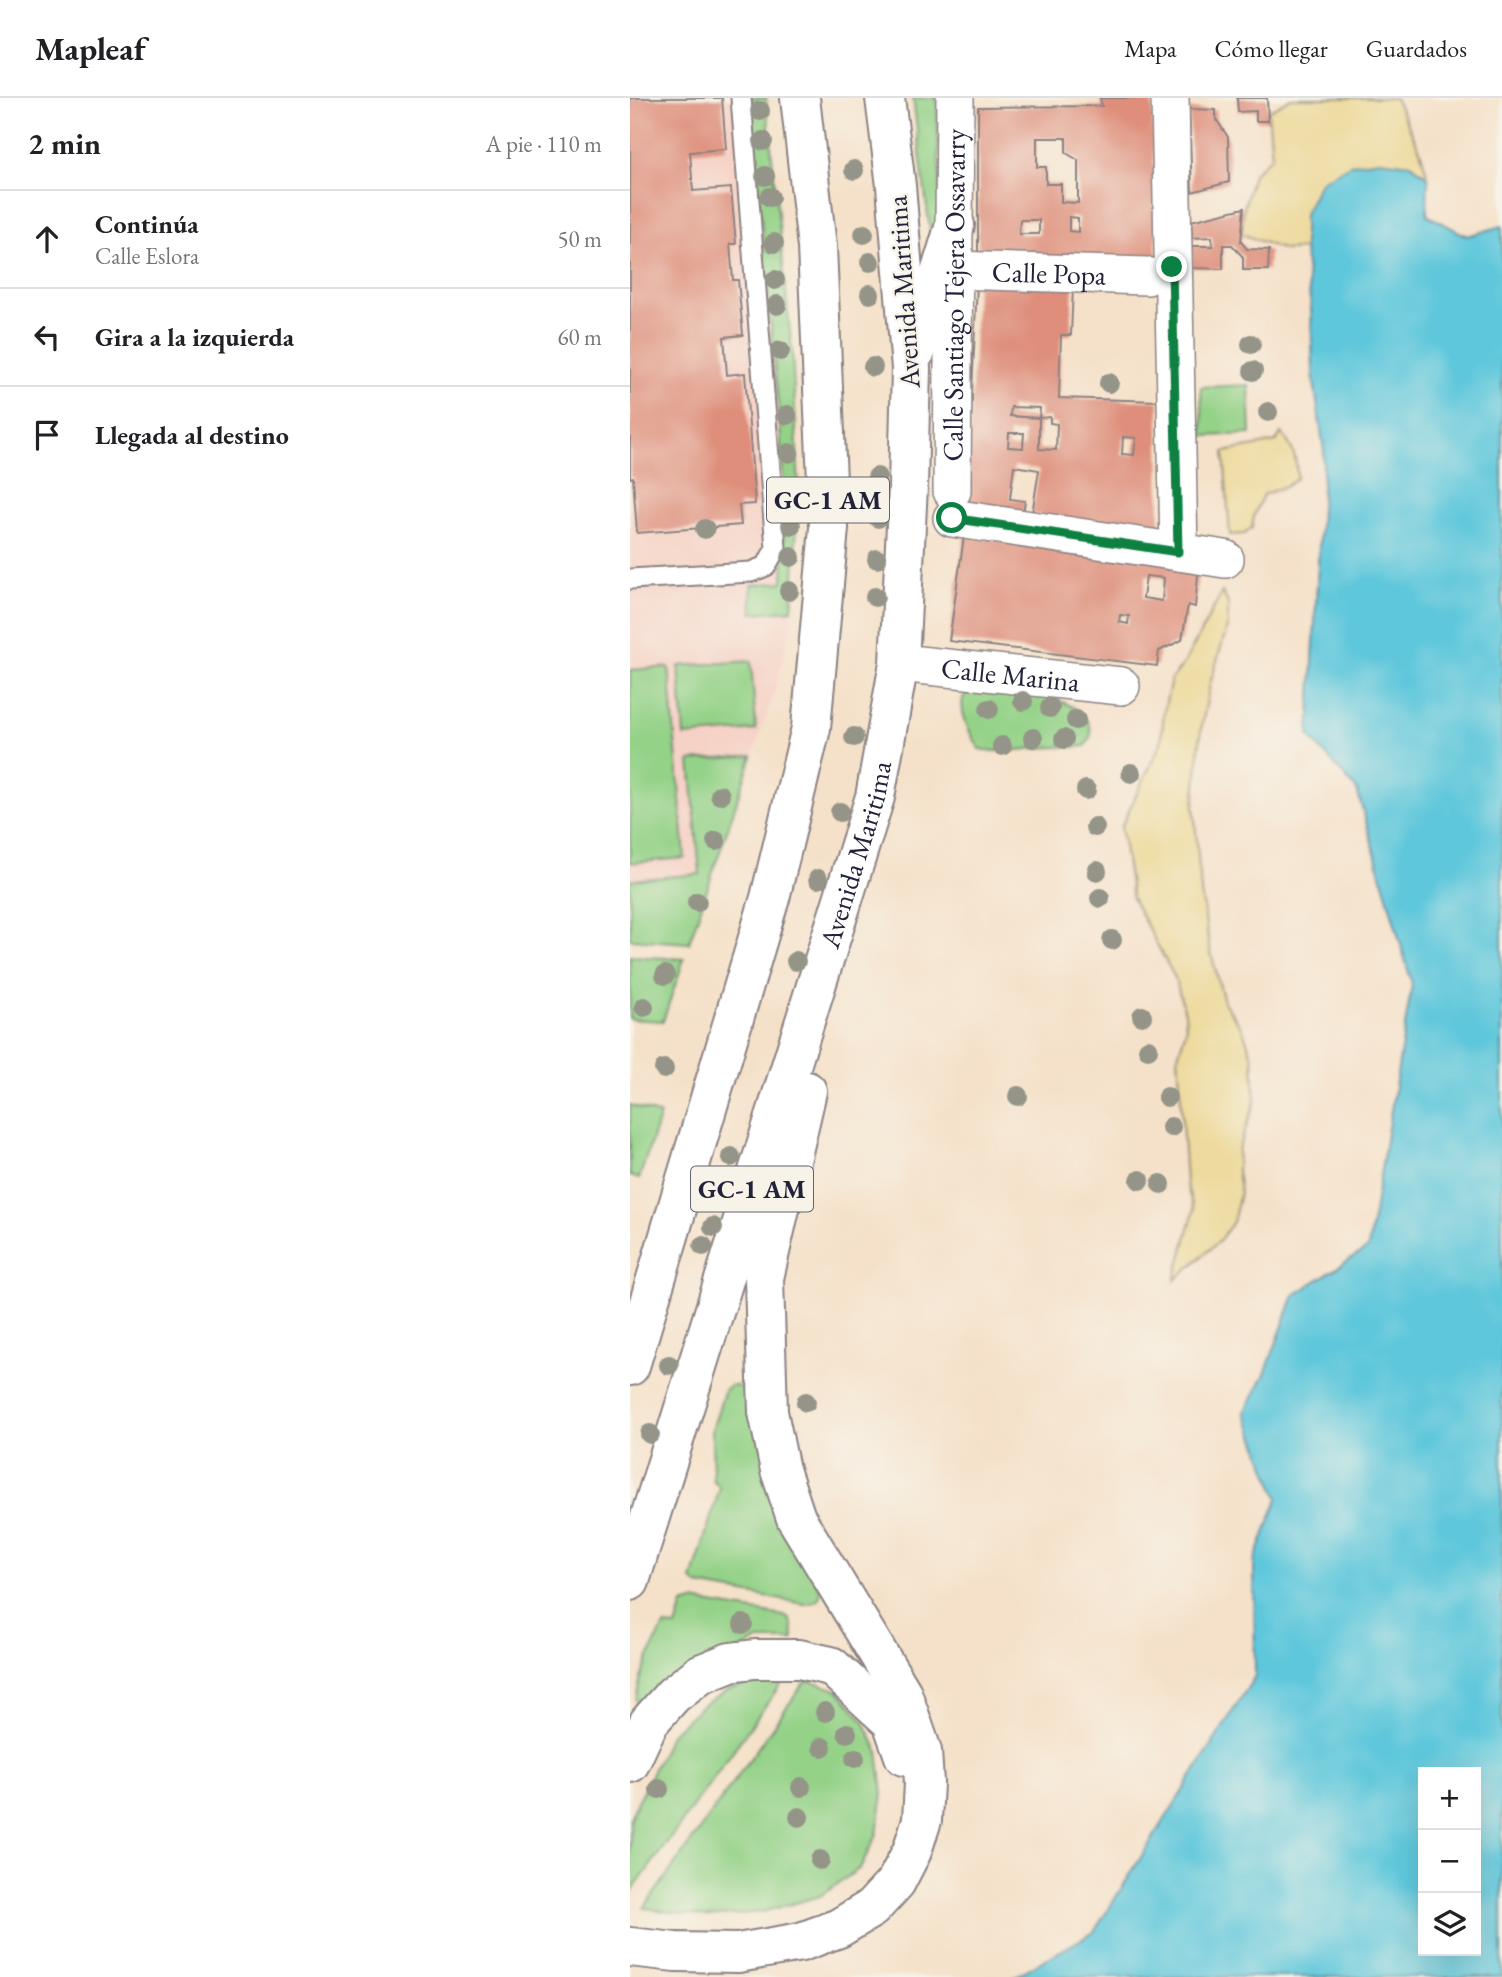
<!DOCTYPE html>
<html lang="es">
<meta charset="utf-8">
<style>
:root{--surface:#fff;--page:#f2f2f2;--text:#202124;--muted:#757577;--line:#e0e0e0}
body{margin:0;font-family:"EB Garamond",serif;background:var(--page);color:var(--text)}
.controls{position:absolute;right:21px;bottom:21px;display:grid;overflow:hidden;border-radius:0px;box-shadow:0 7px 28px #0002}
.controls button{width:63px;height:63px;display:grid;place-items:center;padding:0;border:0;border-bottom:2px solid var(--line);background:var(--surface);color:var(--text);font:35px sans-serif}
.stop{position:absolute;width:21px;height:21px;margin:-16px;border:5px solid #0b8043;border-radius:50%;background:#fff}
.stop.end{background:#0b8043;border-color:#fff;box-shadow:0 2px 7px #0008}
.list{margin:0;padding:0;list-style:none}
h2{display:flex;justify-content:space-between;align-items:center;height:91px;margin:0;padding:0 28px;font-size:30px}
h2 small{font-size:23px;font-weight:400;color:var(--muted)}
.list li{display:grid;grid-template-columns:46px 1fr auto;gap:21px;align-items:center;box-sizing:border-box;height:98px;padding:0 28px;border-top:2px solid var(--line)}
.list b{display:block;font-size:26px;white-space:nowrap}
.list p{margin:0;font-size:23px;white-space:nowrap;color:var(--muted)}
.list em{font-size:23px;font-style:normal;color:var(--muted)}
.icon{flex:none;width:38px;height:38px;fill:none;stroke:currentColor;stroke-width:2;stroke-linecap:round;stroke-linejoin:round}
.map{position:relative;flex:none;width:872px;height:1879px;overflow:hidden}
header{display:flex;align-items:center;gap:42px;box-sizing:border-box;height:98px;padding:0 35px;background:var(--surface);border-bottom:2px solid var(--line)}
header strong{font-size:33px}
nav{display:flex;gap:38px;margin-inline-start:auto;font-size:24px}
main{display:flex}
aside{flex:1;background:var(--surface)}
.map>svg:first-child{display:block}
</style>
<header>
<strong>Mapleaf</strong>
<nav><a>Mapa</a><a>Cómo llegar</a><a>Guardados</a></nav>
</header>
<main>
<aside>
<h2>2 min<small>A pie · 110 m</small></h2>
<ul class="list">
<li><svg class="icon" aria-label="ahead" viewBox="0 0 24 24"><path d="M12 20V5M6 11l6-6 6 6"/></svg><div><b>Continúa</b><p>Calle Eslora</p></div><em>50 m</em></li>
<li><svg class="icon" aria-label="left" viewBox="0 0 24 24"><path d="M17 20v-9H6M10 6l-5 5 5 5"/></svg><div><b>Gira a la izquierda</b></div><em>60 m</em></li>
<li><svg class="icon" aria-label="arrive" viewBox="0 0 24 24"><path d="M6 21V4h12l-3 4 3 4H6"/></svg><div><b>Llegada al destino</b></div></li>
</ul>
</aside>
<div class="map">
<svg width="872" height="1879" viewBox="0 0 872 1879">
<rect width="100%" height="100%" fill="#f7f3e8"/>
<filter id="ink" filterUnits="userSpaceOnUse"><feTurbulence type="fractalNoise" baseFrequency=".0143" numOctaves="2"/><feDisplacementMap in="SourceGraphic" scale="14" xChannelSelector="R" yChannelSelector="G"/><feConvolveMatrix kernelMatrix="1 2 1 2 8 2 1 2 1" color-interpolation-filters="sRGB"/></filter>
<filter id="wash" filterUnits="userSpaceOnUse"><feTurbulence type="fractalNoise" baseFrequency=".00686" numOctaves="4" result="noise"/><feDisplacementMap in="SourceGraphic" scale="28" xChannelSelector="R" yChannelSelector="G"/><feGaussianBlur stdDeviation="1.57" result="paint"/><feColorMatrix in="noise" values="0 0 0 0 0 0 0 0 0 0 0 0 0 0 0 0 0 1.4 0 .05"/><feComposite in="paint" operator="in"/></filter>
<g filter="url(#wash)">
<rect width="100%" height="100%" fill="#f5e1c9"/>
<path fill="#f6d1c5" d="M0 0H136L162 253 169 391 161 527 145 592 59 845 0 841Z"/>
<g fill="#94d288" stroke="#5b7a62" stroke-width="2">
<path d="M120 0H136L162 253 169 391 162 512 122 515 121 487 153 484 155 420 150 327Z"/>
<path d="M283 0H307L310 104 302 148Z"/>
<path d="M619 287 621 336 573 338 571 289Z"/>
<path d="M121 563 126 632 54 638 49 568Z"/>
<path d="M39 569 55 760 0 765V572Z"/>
<path d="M340 590C373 594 438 591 458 624 463 633 462 640 455 648 441 650 426 648 411 650 390 651 371 656 350 651 342 640 329 616 333 600 334 597 338 594 340 590Z"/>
<path d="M122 658 59 845 0 841V782L70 776 60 663Z"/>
<path d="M0 858 54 861 33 923 0 921Z"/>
<path d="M0 1007 30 1017 9 1081 0 1078Z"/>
<path d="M102 1287C120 1289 118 1302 120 1317L191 1495C188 1504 184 1505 175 1506L68 1487 62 1482 90 1389 83 1382 82 1332 95 1291Z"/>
<path d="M63 1503 154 1518C165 1523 162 1532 163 1542H128L8 1608C0 1599 25 1542 34 1528L46 1529 53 1506Z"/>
<path d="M146 1577 156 1579 0 1796V1720L40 1637 71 1608 98 1592Z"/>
<path d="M176 1582 208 1592 234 1623 248 1653 253 1695 247 1736 230 1770 190 1798 132 1814 76 1819 14 1810Z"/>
</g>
<g fill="#eeda9e" stroke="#887e6c" stroke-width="2">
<path d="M661 0H765L790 52 798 79 781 66 674 116V151L654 152 612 136 614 110 623 76 642 58 638 13Z"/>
<path d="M651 335C663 349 667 361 667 380L658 387 633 397 624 417 622 430 614 436 600 437 594 354 646 344Z"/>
<path d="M592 494 598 505V526L580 586 571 632 564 709 571 794 579 847 594 904 613 932 623 961 625 1004 608 1052 607 1073 610 1095 603 1124 589 1143 545 1182 564 1112 556 1085 548 958 556 931 555 915 545 880 502 800 491 729 531 645 534 613 541 582 555 564Z"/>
</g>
<path fill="#5fc7db" stroke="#40748b" stroke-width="2" fill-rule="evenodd" d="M750 62 781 66 798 79 797 117 837 138 872 128V1879H384L464 1834 625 1578 624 1465 648 1400 615 1314 635 1276 664 1197 738 1150 782 886 727 692 679 638 694 353 683 277 681 210 674 151V116L690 84 721 66ZM793 1674H846V1853H793Z"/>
<g id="blocks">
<g fill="#de8e7a" fill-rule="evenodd">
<path d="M0 0H92L96 51 60 54 63 93 101 90 106 146H100L103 182H108L113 237 94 239 97 277 115 275 125 406 109 407 111 427 7 435 3 379 0 380Z"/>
<path d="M470 0H522L527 169 348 164V9L472 8ZM407 40H436V55L448 62V105L431 104V86H416V69H407ZM439 119 448 120V134L439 133ZM390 122H409V136H389Z"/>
<path d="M607 0H637L638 23H626V13L608 14Z"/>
<path d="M559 11 586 12V21L598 39 599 84 562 94Z"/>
<path d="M614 110 611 144 617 151 639 152 638 172H613V159L602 147H593V171L562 170V148H583L582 139 562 140 561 123Z"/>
<path d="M347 185 443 189 441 237H431L429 300 529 303 530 438 402 416 409 372 384 368 380 401 395 403 393 415 337 405ZM381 309 410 310 409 320 420 319V325L427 326 426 352 409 351V320L380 318ZM379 335H394L393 350 378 349ZM493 339 506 340 504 357 492 356Z"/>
<path d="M334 438 569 466 565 509 558 507 552 542 529 553 527 568 319 543ZM516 478 534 480 532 503 513 500ZM490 517 499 518 498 526 489 524Z"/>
</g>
</g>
</g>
<g filter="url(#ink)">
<use href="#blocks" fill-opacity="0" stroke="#8c8282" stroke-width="2"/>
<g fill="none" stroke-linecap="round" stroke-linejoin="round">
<g stroke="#8c8282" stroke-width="23">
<path id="lane" d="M0 481 121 474 136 468 146 450 111 0"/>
</g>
<g stroke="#8c8282" stroke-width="40">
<g id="street">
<path d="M540 0 549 454"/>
<path id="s1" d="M323 172 517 178"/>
<path id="s2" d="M322 393 325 0"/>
<path d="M322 420 595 461"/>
<path id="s3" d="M269 565 491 588"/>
</g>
</g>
<g stroke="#8c8282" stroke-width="42">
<g id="highway">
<path d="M286 253 325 127"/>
<path d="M0 1268 140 800 181 630 199 430 187 149 170 0"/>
<path id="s4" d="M0 1483 245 699 269 565 278 388 281 271 266 88 255 0"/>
<path d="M0 1665 19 1624 43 1597 70 1576 100 1564 125 1561H169L201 1568 262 1624 274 1658"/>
<path d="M0 1849 45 1854 108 1855 171 1844 209 1830 242 1810 266 1784 282 1753 292 1722 294 1685 292 1653 272 1595 166 1420 150 1372 138 1314 134 1180 177 993"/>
</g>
</g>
<use href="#lane" stroke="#fff" stroke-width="19"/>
<use href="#street" stroke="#fff" stroke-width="37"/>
<use href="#highway" stroke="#fff" stroke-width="38"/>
</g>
<g fill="#949588">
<circle cx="130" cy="13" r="10"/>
<circle cx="133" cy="43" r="10"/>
<circle cx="224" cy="72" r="10"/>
<circle cx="135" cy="78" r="10"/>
<circle cx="140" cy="99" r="10"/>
<circle cx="234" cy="136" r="10"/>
<circle cx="144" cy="145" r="10"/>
<circle cx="240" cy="164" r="10"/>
<circle cx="145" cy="182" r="10"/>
<circle cx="240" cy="196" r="10"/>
<circle cx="147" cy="207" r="10"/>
<circle cx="621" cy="246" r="10"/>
<circle cx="150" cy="253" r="10"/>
<circle cx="243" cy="269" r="10"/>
<circle cx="623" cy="273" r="10"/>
<circle cx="479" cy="285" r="10"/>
<circle cx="638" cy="314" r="10"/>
<circle cx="157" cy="317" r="10"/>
<circle cx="159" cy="355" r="10"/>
<circle cx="247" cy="379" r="10"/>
<circle cx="160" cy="390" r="10"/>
<circle cx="248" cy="420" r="10"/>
<circle cx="161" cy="427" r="10"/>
<circle cx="75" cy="431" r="10"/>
<circle cx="161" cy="459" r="10"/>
<circle cx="247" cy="461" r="10"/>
<circle cx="159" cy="493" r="10"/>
<circle cx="245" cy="499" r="10"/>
<circle cx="393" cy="603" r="10"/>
<circle cx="420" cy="610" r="10"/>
<circle cx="359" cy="611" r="10"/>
<circle cx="446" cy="622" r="10"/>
<circle cx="224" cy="639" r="10"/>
<circle cx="403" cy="640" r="10"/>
<circle cx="434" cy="641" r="10"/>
<circle cx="372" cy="648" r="10"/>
<circle cx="501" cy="675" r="10"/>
<circle cx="456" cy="692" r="10"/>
<circle cx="90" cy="697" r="10"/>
<circle cx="210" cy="714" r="10"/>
<circle cx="465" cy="729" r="10"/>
<circle cx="86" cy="743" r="10"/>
<circle cx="467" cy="773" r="10"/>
<circle cx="188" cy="781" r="10"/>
<circle cx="470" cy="800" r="10"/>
<circle cx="67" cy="804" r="10"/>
<circle cx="482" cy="842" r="10"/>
<circle cx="166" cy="863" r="10"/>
<circle cx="35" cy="877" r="10"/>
<circle cx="14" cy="909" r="10"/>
<circle cx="512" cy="918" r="10"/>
<circle cx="518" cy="951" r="10"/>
<circle cx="34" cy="971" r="10"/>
<circle cx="388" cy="998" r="10"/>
<circle cx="537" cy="999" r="10"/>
<circle cx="541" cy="1029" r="10"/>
<circle cx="101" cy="1059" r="10"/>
<circle cx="510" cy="1082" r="10"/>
<circle cx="531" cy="1086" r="10"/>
<circle cx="83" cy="1129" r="10"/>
<circle cx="73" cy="1148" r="10"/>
<circle cx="39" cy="1267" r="10"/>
<circle cx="176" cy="1304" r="10"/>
<circle cx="20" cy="1336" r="10"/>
<circle cx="113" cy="1526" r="10"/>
<circle cx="195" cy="1614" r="10"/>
<circle cx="217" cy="1635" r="10"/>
<circle cx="192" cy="1649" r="10"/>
<circle cx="225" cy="1660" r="10"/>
<circle cx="171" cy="1689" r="10"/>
<circle cx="29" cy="1691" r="10"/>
<circle cx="169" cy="1719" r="10"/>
<circle cx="190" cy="1762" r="10"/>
</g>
</g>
<g fill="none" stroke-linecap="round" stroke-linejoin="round" filter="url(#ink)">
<path stroke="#0b8043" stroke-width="9" d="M322 420 548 454 542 169"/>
</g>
<g text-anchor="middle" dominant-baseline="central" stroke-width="5" stroke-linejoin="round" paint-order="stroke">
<g fill="#f7f3e8" stroke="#62616f" stroke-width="2">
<rect x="137" y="379.5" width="122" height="45" rx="5"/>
<rect x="61" y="1068.5" width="122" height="45" rx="5"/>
</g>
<g font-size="26" font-weight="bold" fill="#22223b">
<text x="198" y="402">GC-1 AM</text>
<text x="122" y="1091">GC-1 AM</text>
</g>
<g font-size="28" fill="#22223b" stroke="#f7f3e8">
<text stroke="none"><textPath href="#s1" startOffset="96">Calle Popa</textPath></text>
<text transform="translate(273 194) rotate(-94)">Avenida Maritima</text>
<text stroke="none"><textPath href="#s2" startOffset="196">Calle Santiago Tejera Ossavarry</textPath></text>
<text stroke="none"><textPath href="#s3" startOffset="112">Calle Marina</textPath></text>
<text stroke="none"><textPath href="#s4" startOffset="761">Avenida Maritima</textPath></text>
</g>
</g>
</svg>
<div class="controls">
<button>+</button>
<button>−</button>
<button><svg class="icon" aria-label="layers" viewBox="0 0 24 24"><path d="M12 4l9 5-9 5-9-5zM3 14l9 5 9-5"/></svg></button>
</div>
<div class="stop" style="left:322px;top:420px"></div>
<div class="stop end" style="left:542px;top:169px"></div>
</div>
</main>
